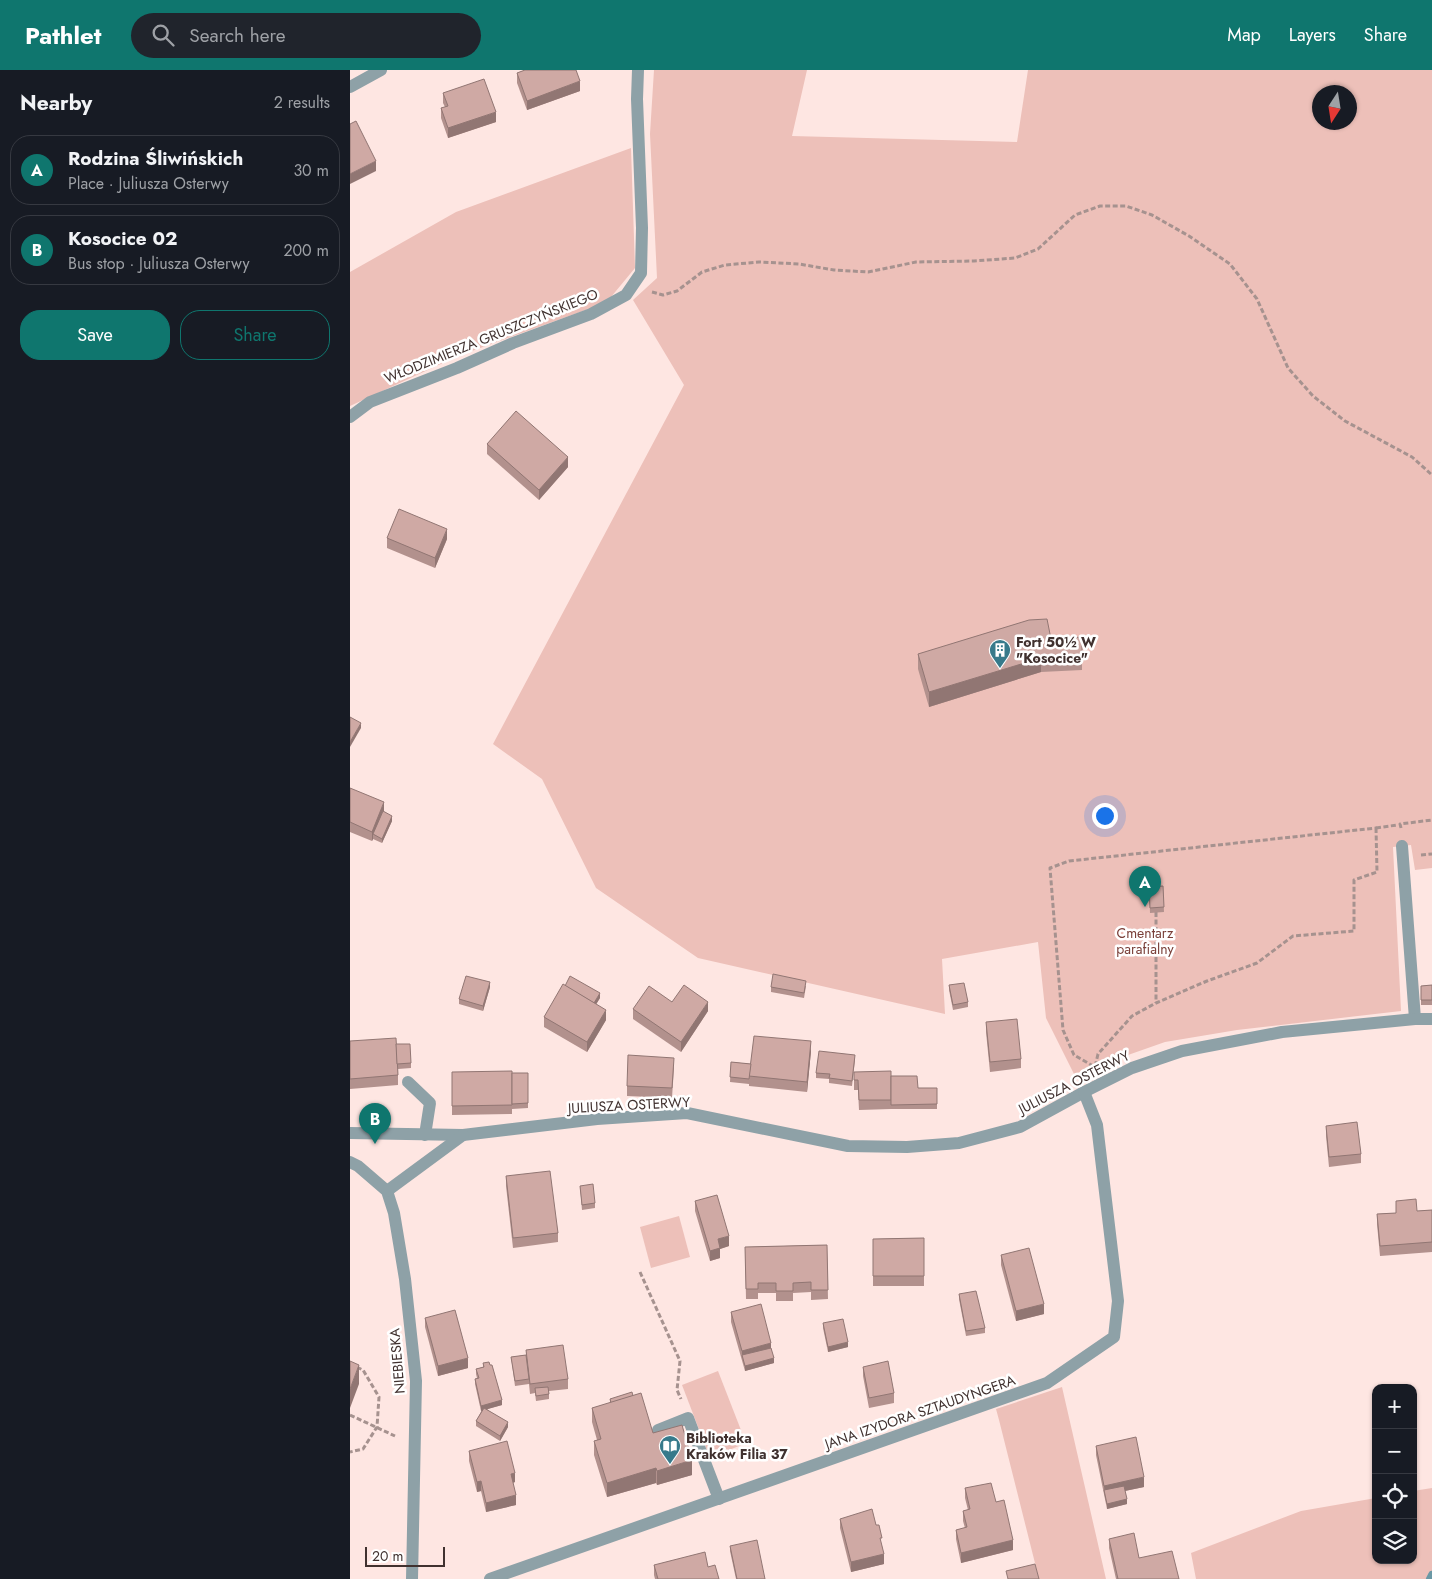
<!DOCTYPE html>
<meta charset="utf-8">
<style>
:root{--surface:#171b24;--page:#20242c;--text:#f1f3f6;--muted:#9ea1a6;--line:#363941;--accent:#0f766e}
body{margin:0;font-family:Jost,sans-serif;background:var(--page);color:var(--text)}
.controls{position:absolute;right:15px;bottom:15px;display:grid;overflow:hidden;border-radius:10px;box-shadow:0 1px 4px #0004}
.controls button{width:45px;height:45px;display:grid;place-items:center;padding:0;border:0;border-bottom:1px solid var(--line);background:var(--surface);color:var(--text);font:25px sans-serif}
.compass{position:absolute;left:962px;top:15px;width:45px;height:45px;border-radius:50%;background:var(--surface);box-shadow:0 1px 4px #0004;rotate:192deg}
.scale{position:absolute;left:15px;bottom:12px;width:80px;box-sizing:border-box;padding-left:5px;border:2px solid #40312f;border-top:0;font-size:14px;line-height:18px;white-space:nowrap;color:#40312f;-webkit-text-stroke:4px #fff;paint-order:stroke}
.you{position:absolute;left:754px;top:745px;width:18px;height:18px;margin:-12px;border:4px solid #fff;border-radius:50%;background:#1a73e8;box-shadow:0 0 0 8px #1a73e833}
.badge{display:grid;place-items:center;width:32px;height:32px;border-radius:50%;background:var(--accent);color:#fff;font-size:16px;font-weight:700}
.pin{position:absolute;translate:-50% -41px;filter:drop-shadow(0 1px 2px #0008)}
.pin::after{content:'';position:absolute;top:26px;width:18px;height:15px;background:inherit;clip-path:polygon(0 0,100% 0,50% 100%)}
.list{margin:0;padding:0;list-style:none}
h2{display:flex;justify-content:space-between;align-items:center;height:65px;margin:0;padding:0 20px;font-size:21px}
h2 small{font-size:16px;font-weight:400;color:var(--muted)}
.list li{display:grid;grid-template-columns:32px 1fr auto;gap:15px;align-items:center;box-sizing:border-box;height:70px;margin:0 10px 10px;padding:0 10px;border:1px solid var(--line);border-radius:20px}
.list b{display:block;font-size:19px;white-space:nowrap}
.list p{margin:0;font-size:16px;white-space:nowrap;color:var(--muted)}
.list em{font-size:16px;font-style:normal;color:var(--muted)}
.actions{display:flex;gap:10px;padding:15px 20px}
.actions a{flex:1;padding:11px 0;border:1px solid var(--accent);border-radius:20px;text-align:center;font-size:18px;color:var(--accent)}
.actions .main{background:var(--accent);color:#fff}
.icon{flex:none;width:28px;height:28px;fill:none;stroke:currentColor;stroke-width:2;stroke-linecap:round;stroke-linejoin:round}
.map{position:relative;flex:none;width:1082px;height:1509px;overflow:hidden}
header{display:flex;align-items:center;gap:30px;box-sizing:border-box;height:70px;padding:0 25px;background:var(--accent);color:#fff}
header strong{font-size:24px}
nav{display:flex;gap:28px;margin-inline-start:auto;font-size:18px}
.search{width:350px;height:45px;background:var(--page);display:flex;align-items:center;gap:12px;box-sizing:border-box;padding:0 18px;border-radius:28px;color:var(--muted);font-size:19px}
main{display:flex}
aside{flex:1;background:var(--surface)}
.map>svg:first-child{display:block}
</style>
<header>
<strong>Pathlet</strong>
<div class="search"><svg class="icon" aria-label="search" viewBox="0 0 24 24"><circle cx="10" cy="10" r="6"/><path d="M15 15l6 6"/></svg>Search here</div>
<nav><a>Map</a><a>Layers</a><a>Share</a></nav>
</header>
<main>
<aside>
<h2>Nearby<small>2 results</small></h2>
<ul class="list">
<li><span class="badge">A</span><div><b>Rodzina Śliwińskich</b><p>Place · Juliusza Osterwy</p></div><em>30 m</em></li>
<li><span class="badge">B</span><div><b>Kosocice 02</b><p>Bus stop · Juliusza Osterwy</p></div><em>200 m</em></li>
</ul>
<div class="actions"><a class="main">Save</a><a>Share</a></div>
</aside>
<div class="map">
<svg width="1082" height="1509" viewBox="0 0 1082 1509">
<rect width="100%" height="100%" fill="#fee6e2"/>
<g fill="#edc0b9" fill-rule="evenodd">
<path d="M304 0H457L442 66 667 72 678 0H1082V798L1065 800 1061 775 1043 777 1051 941 887 960 815 972 724 1004 696 948 688 872 592 889 595 944 348 888 246 818 192 709 143 674 334 315 283 230 307 208 300 64ZM969 22H999V52H969Z"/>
<path d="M281 78 285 198 261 227 244 237 108 286 0 336V202L106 142Z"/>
<path d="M329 1146 340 1187 301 1198 290 1157Z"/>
<path d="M368 1301 396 1373 360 1388 332 1315Z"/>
<path d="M712 1317 756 1509H689L649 1350 646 1339Z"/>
<path d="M1082 1418V1509H846L841 1483 951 1441 1026 1428V1490H1063V1421Z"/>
</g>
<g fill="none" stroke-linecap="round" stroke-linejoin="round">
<path stroke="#6a98a5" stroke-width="8" d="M1080 1509 1082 1505"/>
<g stroke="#a6928f" stroke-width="3" stroke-dasharray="5 2.5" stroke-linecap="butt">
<path d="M302 222 313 225 327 221 352 202 375 195 409 192 449 194 484 200 518 202 566 192 624 191 665 188 688 179 725 145 750 136H776L802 145 839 166 880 194 907 229 938 298 963 326 995 351 1062 387 1082 405"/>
<path d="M1026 758 1027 802 1004 810V861L943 866 907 893 857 911 806 933 782 946 748 984 745 997 724 985 713 960 700 798 719 791Z"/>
<path d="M1026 758 1047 755"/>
<path d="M1051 758 1050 754 1082 750"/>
<path d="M1071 785 1082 784"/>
<path d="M806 842V933"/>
<path d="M290 1202 330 1291 327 1320 331 1329"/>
<path d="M0 1294 13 1300 29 1327 27 1357 13 1379 0 1382"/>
<path d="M0 1345 45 1366"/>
</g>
<g stroke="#8ea1a7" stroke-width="12">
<path d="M0 17 31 0"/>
<path d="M0 347 20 332 107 298 163 273 241 244 276 225 291 203 292 158 287 29 288 0"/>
<path d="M1052 776 1065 949"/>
<path d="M58 1012 80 1033 75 1065"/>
<path d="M0 1063 113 1065 247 1049 337 1043 498 1076 557 1077 609 1073 670 1057 734 1022 782 998 832 981 932 962 1065 949H1082"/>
<path d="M0 1092 8 1096 37 1121 44 1143 55 1209 66 1311 62 1509"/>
<path d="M37 1121 113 1065"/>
<path d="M308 1360 338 1348 369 1429"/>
<path d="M140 1509 697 1313 764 1267 768 1231 747 1055 734 1022"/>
</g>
</g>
<g fill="#b2918d">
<path d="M167 3 230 21 177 40 167 13Z"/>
<path d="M93 23 146 52 98 68 91 48V38L95 37 93 33Z"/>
<path d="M137 374 218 397 189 430 137 384Z"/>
<path d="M37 468 97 469 85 498 37 478Z"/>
<path d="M732 567V600L691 602 579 637 568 599V584L701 569Z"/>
<path d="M0 718 34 742 42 751 32 773 23 769 22 771 0 762Z"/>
<path d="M813 816 814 842 800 843 799 817Z"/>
<path d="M599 915 618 932V937L603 940 599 920Z"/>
<path d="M1082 915V935H1071V916Z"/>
<path d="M456 916 454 928 421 922V917Z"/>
<path d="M140 917 133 941 109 934V929Z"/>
<path d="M250 928 246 934 256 950 237 982 194 957V947Z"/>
<path d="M322 932 358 941 331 982 283 949V939Z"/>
<path d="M636 952 671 989V998L640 1002 636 962Z"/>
<path d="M0 971 46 974 61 993V998L48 999V1015L0 1019Z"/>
<path d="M461 981 457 1022 399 1016V1014L380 1012 381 992 401 994Z"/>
<path d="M505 990 502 1016 479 1013V1009L466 1008V1003Z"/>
<path d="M324 997 322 1028 277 1026V1016Z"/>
<path d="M102 1002 162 1003 178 1033V1038L162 1039V1035V1044L102 1045Z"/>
<path d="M504 1002 541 1006 568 1018H587V1039H541L509 1040 508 1020H504Z"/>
<path d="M976 1056 1011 1084V1093L979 1097 976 1066Z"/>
<path d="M156 1106 208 1163V1172L163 1178 156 1116Z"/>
<path d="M230 1116 245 1133V1138L232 1140Z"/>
<path d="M345 1131 379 1176 370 1179V1188L360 1191 345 1141Z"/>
<path d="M1046 1131 1067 1141 1082 1140V1182L1030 1186 1027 1154V1144L1046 1143Z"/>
<path d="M574 1168V1216H523V1169Z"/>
<path d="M477 1175 478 1229 461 1230V1222L443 1223V1231H426V1223H408V1229H396L395 1177Z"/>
<path d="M651 1185 694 1244 666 1251 651 1195Z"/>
<path d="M609 1224 635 1258V1263L616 1266 609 1229Z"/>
<path d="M381 1242 421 1278 424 1293 395 1301 381 1252Z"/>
<path d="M75 1248 118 1298 88 1306 75 1257Z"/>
<path d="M473 1253 498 1277 478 1282 473 1258Z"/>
<path d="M176 1280 218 1309V1319L199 1321V1329L186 1331 185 1323 180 1324 179 1314 165 1316 161 1287 176 1285Z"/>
<path d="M133 1293 152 1335 137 1339 158 1357 150 1371 126 1356V1351L132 1340 131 1341 125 1314V1309L127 1308 126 1304V1299L133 1297Z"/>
<path d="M513 1297 544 1323V1333L519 1338 513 1306Z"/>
<path d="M283 1326 303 1363 342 1405 307 1415 306 1413 257 1427 244 1385V1371L247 1370 242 1352V1338L260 1333V1329Z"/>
<path d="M746 1376 794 1417 775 1421 777 1434 757 1439 746 1385Z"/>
<path d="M119 1381 165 1412 163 1413 166 1435 136 1442 131 1421 127 1422 119 1391Z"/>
<path d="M615 1418 646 1432 663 1480 611 1493 606 1469V1460L615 1458 613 1451V1441L618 1440 615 1428Z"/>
<path d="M490 1449 532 1476 534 1494 501 1502 490 1458Z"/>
<path d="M759 1469 789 1488 829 1509H766L759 1478Z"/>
<path d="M380 1476 415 1509H386L380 1481Z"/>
<path d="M304 1495 358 1497 369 1509H305L304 1505Z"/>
</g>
<g fill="#917673">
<path d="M230 11V21L177 40V31Z"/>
<path d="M146 42V52L98 68V58Z"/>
<path d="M26 91V101L0 114V104Z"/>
<path d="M218 387V397L189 430V420Z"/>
<path d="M97 459V469L85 498V488Z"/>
<path d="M691 588V602L579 637V622Z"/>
<path d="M11 653V658L0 677V672Z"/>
<path d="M34 732V742L23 764V769L22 771V762Z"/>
<path d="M42 746V751L32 773V769Z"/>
<path d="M140 912V917L133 941V936Z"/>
<path d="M250 923V928L242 941V936Z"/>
<path d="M358 932V941L331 982V972Z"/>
<path d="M256 940V950L237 982V972Z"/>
<path d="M461 971V981L457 1022V1012Z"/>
<path d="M379 1166V1176L370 1179V1188L360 1191V1181L368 1169Z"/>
<path d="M694 1234V1244L666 1251V1241Z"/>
<path d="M498 1272V1277L478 1282V1277Z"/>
<path d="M421 1273V1283L392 1285V1281Z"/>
<path d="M118 1288V1298L88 1306V1296Z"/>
<path d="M424 1288V1293L395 1301V1296Z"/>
<path d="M9 1295V1314L0 1338V1319Z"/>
<path d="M152 1330V1335L131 1341V1336Z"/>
<path d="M158 1352V1357L150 1371V1366Z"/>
<path d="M342 1390V1405L307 1415V1401Z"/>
<path d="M306 1398V1413L257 1427V1413Z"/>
<path d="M165 1403V1412L161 1413V1404Z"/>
<path d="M794 1407V1417L755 1425 754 1416Z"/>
<path d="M131 1411V1421L127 1422V1412Z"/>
<path d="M166 1425V1435L136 1442V1433Z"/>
<path d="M777 1429V1434L757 1439V1434Z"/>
<path d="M663 1470V1480L611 1493V1483Z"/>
<path d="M534 1484V1494L501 1502V1492Z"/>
</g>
<g fill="#cfa9a4" stroke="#917673">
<path d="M175 0H226L230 11 177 31 167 3Z"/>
<path d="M134 9 146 42 98 58 91 38 98 36 93 23Z"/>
<path d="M6 51 26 91 0 104V54Z"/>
<path d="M166 341 218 387 189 420 137 374Z"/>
<path d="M49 439 97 459 85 488 37 468Z"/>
<path d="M697 549 701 569 732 567V585L691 588 579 622 568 584 679 550Z"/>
<path d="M0 647 11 653 0 672Z"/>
<path d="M0 718 34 732 22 762 0 752Z"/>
<path d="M33 741 42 746 32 769 23 764Z"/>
<path d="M813 816 814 837 800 838 799 817Z"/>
<path d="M423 904 456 911 454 923 421 917Z"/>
<path d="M116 906 140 912 133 936 109 929Z"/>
<path d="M220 906 250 923 244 933 215 916Z"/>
<path d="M614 913 618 932 603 935 599 915Z"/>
<path d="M213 914 256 940 237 972 194 947Z"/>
<path d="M334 915 358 932 331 972 283 939 299 916 322 932Z"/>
<path d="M1082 915V930H1071V916Z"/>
<path d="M667 949 671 989 640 992 636 952Z"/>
<path d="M404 966 461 971 457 1012 399 1006Z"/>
<path d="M46 968 48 1005 0 1009V971Z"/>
<path d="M46 974H60L61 993 47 994Z"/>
<path d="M469 981 505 985 502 1011 479 1008 480 1004 466 1003Z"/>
<path d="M278 985 324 988 322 1018 277 1016Z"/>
<path d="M381 992 401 994 399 1009 380 1007Z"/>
<path d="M162 1001V1035L102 1036V1002Z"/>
<path d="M541 1001V1030H509L508 1010H504V1002Z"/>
<path d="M162 1003H178V1033L162 1034Z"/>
<path d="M541 1006H567L568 1018H587V1034L541 1035Z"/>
<path d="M1007 1052 1011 1084 979 1087 976 1056Z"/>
<path d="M200 1101 208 1163 163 1168 156 1106Z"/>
<path d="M243 1114 245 1133 232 1135 230 1116Z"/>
<path d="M367 1125 379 1166 368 1169 370 1178 360 1181 345 1131Z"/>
<path d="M1066 1129 1067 1141 1082 1140V1172L1030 1176 1027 1144 1046 1143V1131Z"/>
<path d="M574 1168V1206H523V1169Z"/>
<path d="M477 1175 478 1220H461V1212L443 1213V1221H426V1213H408V1219H396L395 1177Z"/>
<path d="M679 1178 694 1234 666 1241 651 1185Z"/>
<path d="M626 1221 635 1258 616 1261 609 1224Z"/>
<path d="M411 1234 421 1273 392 1281 381 1242Z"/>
<path d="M105 1240 118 1288 88 1296 75 1248Z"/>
<path d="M493 1249 498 1272 478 1277 473 1253Z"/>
<path d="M213 1275 218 1309 180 1314 176 1280Z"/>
<path d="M421 1278 424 1288 395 1296 392 1285Z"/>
<path d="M176 1285 179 1309 165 1311 161 1287Z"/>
<path d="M0 1291 9 1295 0 1319Z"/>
<path d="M538 1291 544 1323 519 1328 513 1297Z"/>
<path d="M139 1292 140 1295H142L152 1330 131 1336 125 1309 129 1308 126 1299 134 1297 133 1293Z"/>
<path d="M198 1317 199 1324 186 1326 185 1318Z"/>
<path d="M282 1322 283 1326 261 1333 260 1329Z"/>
<path d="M291 1323 303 1363 332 1355 342 1390 307 1401 306 1398 257 1413 244 1371 251 1369 242 1338Z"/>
<path d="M134 1338 158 1352 150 1366 126 1351Z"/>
<path d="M786 1367 794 1407 754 1416 746 1376Z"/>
<path d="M157 1371 165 1403 161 1404 166 1425 136 1433 131 1411 127 1412 119 1381Z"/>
<path d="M641 1413 646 1432 654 1430 663 1470 611 1483 606 1460 617 1457 613 1441 620 1439 615 1418Z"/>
<path d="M774 1416 777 1429 757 1434 754 1420Z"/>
<path d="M522 1439 526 1455H529L532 1468H530L534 1484 501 1492 490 1449Z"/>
<path d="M784 1463 789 1488 822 1481 829 1509H768L759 1469Z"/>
<path d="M407 1470 415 1509H387L380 1476Z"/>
<path d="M355 1482 358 1497 365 1495 369 1509H308L304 1495Z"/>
<path d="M685 1494 689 1509H658L656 1501Z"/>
</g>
<defs>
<g id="building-pin" transform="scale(1.125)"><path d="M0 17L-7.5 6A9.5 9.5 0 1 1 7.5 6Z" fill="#377a8b" stroke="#fff"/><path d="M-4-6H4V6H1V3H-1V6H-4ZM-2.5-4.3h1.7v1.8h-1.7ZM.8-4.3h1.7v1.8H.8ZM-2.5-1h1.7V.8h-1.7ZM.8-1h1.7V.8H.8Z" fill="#fff"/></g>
<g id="library-pin" transform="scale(1.125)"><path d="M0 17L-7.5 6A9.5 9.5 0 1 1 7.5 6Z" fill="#377a8b" stroke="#fff"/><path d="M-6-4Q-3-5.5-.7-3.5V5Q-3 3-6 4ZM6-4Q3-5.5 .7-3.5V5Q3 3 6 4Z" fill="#fff"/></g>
</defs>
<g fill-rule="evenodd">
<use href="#building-pin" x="650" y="580"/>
<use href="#library-pin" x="320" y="1376"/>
</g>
<g text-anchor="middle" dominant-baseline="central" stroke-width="5" stroke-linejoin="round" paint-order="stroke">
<g font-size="14" fill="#40312f" stroke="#fff">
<text transform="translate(141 266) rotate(-22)">WŁODZIMIERZA GRUSZCZYŃSKIEGO</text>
<text transform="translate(724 1012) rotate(-27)">JULIUSZA OSTERWY</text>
<text transform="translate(279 1035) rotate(-3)">JULIUSZA OSTERWY</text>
<text transform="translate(47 1291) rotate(-95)">NIEBIESKA</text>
<text transform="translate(570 1342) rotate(-19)">JANA IZYDORA SZTAUDYNGERA</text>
</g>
<g font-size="14" font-weight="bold" fill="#40312f" stroke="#fff" text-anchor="start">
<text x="666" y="572">Fort 50½ W<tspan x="666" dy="16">"Kosocice"</tspan></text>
<text x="336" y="1368">Biblioteka<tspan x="336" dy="16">Kraków Filia 37</tspan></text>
</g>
<g font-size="14" fill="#793e37" stroke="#fff">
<text x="795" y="863">Cmentarz<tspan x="795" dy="16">parafialny</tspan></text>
</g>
</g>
</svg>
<div class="controls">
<button>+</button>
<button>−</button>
<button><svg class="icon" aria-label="locate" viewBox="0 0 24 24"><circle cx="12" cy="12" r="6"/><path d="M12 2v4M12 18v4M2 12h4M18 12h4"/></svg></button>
<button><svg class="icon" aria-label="layers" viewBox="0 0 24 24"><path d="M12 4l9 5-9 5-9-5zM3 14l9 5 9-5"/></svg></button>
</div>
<svg class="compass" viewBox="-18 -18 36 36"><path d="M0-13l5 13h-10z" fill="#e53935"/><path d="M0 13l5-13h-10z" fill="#9ea1a6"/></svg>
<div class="scale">20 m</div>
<div class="you"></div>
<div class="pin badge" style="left:795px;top:837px">A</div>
<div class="pin badge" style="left:25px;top:1074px">B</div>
</div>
</main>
